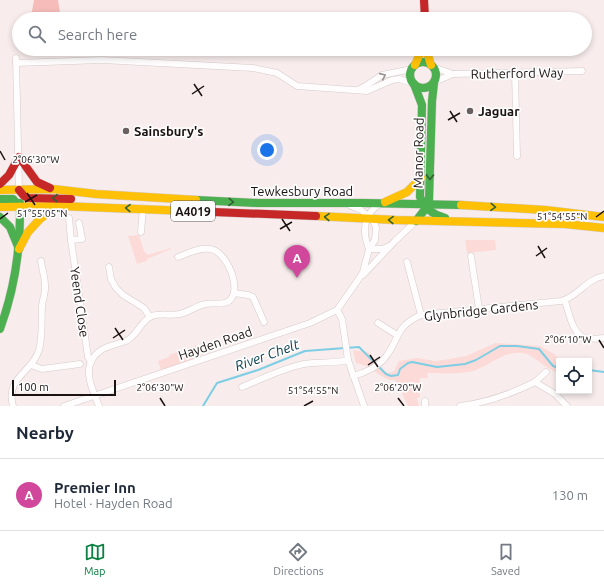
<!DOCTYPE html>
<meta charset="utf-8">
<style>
:root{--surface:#fff;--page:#f2f2f3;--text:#1f2937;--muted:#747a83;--line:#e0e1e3;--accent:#0b8043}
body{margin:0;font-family:Ubuntu,sans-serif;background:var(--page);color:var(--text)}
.controls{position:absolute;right:12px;bottom:12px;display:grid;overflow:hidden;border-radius:0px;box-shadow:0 2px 6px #0003}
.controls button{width:36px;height:36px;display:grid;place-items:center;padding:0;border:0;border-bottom:1px solid var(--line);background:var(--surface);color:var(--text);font:20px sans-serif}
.scale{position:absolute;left:12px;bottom:10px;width:104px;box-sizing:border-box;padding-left:4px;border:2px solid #1b1312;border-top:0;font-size:11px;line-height:14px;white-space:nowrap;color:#1b1312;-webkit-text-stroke:3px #fcfcfc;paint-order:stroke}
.you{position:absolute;left:267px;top:150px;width:14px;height:14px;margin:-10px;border:3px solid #fff;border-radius:50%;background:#1a73e8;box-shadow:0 0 0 6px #1a73e833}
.badge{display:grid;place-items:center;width:26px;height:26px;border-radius:50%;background:var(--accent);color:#fff;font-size:13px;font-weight:700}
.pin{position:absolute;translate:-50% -33px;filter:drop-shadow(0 1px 2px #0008)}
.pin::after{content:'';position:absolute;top:21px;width:14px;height:12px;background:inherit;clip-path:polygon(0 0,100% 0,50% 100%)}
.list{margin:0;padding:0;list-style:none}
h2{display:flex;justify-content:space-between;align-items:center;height:52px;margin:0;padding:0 16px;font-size:17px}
h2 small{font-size:13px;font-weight:400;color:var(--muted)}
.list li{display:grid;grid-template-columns:26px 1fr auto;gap:12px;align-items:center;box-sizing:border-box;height:72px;padding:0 16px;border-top:1px solid var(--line)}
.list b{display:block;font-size:15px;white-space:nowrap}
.list p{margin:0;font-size:13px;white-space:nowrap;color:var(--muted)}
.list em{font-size:13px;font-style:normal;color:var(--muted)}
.icon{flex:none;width:22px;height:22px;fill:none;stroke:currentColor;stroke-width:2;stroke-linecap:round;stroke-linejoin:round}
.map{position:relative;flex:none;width:604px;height:406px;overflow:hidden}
.search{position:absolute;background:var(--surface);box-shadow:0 2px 6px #0003;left:12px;right:12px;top:12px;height:44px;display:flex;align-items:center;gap:10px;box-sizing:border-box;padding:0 14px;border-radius:22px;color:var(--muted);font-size:15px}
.sheet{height:124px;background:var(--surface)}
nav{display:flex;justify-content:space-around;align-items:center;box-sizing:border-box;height:56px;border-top:1px solid var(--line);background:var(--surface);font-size:11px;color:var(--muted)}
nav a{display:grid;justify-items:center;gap:2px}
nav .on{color:var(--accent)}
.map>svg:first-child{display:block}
</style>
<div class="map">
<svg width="604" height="406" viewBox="0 0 604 406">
<rect width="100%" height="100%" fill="#f8edec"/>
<g fill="#fcdad7">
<path d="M139 235 144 251 148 255 171 248V249L147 259V261L137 264 128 236Z"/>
<path d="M465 240H495L496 250 467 253Z"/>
<path d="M496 343 540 346 554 354 562 361H559V373C544 369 534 354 522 353 504 351 492 364 476 370 460 375 444 373 427 373L428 378H420V397L417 398 419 406H408L395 380C385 381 377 372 368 367 365 365 360 364 356 363L353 350 368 352 386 372 390 373 394 371 399 361 417 358 435 361 444 360 466 356Z"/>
<path d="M197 345 202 360 162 373 158 361 169 357V355Z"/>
</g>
<path fill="#f5bcb9" d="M34 0H58L61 19H29L32 11Z"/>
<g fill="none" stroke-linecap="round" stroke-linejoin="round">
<g stroke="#7dcee4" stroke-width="2">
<path d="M589 370 604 372"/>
<path d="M203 406 217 383 258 370 305 351 359 347 386 374 391 376 398 375 400 369 408 363 412 362 437 367 465 364 476 360 500 346H517L539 349 553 366 559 368"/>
</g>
<g stroke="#d4cbca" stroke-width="7">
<g id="street">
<path d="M16 58 19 190"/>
<path d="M16 63 102 60 253 68 277 73 297 86 367 91 392 80 399 79 413 83"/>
<path d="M433 67 453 74 582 71"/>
<path d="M515 73 517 156"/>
<path d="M434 82 453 74"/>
<path d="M358 90 367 85 382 75 412 69"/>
<path d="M69 218 71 240 88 357 91 362"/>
<path d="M141 232 143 208"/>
<path d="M71 240 82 239 79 223"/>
<path d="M369 249C362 232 363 214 380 204"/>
<path d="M369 249H383L389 246"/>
<path d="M471 256 479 309"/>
<path d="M407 262 421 315"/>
<path d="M109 267 111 279 116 288 123 295 144 308 150 317"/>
<path d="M363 275 395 241 416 221"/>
<path d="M234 293 248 295 253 297 264 322"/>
<path d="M565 301C569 312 572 334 585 338 591 340 598 338 604 338"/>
<path d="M337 310 342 319 348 360 364 406"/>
<path d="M378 323 397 335"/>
<path d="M31 365 42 369 80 364"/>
<path d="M353 376C365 373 380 366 387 355 400 337 396 326 421 315L561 301C578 297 586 279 604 276"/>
<path d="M535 382 546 372"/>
<path d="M242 387C262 379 283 368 304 364 319 361 334 364 348 360"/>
<path d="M425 401V406"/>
<path d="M13 406C5 377 32 373 39 350 43 335 41 322 42 307 42 300 46 293 45 286 45 277 42 269 41 261"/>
<path d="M64 406 310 323 337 310 358 280 363 272 369 249 375 240 376 227 372 219 361 210 351 206"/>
<path d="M99 406C91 387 79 363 103 349 110 345 118 344 126 341 138 335 141 320 152 316 161 313 171 316 180 314 189 312 196 306 205 304 213 302 222 306 229 301 243 290 227 251 210 249 199 247 187 254 178 257"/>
<path d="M460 406C486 403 511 394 535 382L555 394 567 406"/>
</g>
</g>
<g stroke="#d4cbca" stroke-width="9">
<g id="fast">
<circle cx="423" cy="75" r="13"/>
<path d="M414 84 422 105 420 197C425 209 433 215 445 218"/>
<path d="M0 199H13L20 207"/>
<path d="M196 200 258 203H364L461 205"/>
<path d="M0 217 10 227 19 249"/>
<path d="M416 221 426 208 429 200 432 101 434 83"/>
<path d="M0 329C15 288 21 247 20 203"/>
</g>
</g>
<g stroke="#d4cbca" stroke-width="9">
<g id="slow">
<path d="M426 49 431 65"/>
<path d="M415 65 422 49"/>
<path d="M0 190 53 189 96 194 196 200"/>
<path d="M385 202 407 192 421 178"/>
<path d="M461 205 545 210 604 217"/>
<path d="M0 207 59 206 189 211"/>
<path d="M316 216 396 220 565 224 604 228"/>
<path d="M19 249 28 232 40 219 57 206"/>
</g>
</g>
<g stroke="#d4cbca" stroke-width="9">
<g id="jam">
<path d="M424 0 425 19"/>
<path d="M0 184 9 175 19 157 37 182 50 188"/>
<path d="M19 190 24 196 28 198 71 199"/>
<path d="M189 211 316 216"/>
</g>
</g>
<use href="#street" stroke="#fefcfc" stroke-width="6"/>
<use href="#fast" stroke="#4caf50" stroke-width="8"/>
<use href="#slow" stroke="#ffc107" stroke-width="8"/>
<use href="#jam" stroke="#c62828" stroke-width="8"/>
</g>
<defs><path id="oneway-chevron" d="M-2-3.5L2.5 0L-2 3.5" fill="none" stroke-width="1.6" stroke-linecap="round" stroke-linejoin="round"/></defs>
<use stroke="#989393" href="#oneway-chevron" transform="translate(383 76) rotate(-24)"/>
<g stroke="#346131">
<use href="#oneway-chevron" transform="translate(430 177) rotate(91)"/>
<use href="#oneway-chevron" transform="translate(55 198) rotate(-177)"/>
<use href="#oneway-chevron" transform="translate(231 202) rotate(3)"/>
<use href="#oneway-chevron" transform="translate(493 207) rotate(3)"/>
<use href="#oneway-chevron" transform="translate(128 208) rotate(-178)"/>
<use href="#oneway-chevron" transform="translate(327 217) rotate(-178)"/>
<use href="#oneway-chevron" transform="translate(391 220) rotate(-178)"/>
</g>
<path fill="none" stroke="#1b1312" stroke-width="1.5" d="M194 84 202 96M192 94 204 86M450 111 457 122M448 120 460 113M0 151 5 160M27 193 35 205M25 202 37 195M596 217 604 211M0 219 8 213M282 219 290 231M280 229 292 222M538 246 545 258M536 256 547 248M115 328 123 340M113 338 125 330M599 340 604 348M370 355 378 367M368 365 380 357M160 398 165 406M398 398 404 406M304 406 313 401"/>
<g fill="#685f5e" stroke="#fcfcfc" stroke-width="1.5">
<circle cx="470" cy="111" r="4"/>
<circle cx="126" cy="131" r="4"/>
</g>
<g text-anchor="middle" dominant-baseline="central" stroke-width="3.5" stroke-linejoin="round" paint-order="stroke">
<rect fill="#fcfcfc" stroke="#5e5958" stroke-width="1" x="171" y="201" width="44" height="20" rx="3"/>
<g font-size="12" font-weight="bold" fill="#1b1312">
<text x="193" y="211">A4019</text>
</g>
<g font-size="13" fill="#1b1312" stroke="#fcfcfc">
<text transform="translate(517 73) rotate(-1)">Rutherford Way</text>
<text transform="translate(418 153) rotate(-89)">Manor Road</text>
<text x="302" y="191">Tewkesbury Road</text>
<text transform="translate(80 302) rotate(82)">Yeend Close</text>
<text transform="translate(481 310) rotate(-6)">Glynbridge Gardens</text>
<text transform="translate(215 343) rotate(-19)">Hayden Road</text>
</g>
<g font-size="13" font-weight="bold" fill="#1b1312" stroke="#fcfcfc" text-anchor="start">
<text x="478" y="111">Jaguar</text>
<text x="134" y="131">Sainsbury's</text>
</g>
<g font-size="14" font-style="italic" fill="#0d4250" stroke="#fcfcfc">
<text transform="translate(267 355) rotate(-20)">River Chelt</text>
</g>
</g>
<g font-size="10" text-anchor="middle" fill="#1b1312" stroke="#fcfcfc" stroke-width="3.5" stroke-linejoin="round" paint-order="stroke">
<text x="36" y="163">2°06'30"W</text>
<text x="42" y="217">51°55'05"N</text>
<text x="562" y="220">51°54'55"N</text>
<text x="568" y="343">2°06'10"W</text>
<text x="160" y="391">2°06'30"W</text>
<text x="398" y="391">2°06'20"W</text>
<text x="313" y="394">51°54'55"N</text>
</g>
</svg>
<div class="controls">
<button><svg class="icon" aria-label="locate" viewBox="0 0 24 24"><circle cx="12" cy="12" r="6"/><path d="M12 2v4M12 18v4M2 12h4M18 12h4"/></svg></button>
</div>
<div class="scale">100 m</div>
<div class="you"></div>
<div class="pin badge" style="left:297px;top:278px;background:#d1479c">A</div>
<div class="search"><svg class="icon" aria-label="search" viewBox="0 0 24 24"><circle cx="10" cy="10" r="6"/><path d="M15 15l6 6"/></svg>Search here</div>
</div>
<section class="sheet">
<h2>Nearby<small></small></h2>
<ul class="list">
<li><span class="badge" style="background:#d1479c">A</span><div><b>Premier Inn</b><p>Hotel · Hayden Road</p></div><em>130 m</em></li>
</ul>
</section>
<nav>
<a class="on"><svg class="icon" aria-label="map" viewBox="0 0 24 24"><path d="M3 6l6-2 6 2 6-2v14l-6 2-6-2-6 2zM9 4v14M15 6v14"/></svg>Map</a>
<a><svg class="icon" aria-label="directions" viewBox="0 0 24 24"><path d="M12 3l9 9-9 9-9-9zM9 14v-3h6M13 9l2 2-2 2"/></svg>Directions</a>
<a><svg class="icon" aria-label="saved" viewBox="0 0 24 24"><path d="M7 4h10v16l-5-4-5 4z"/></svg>Saved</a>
</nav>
